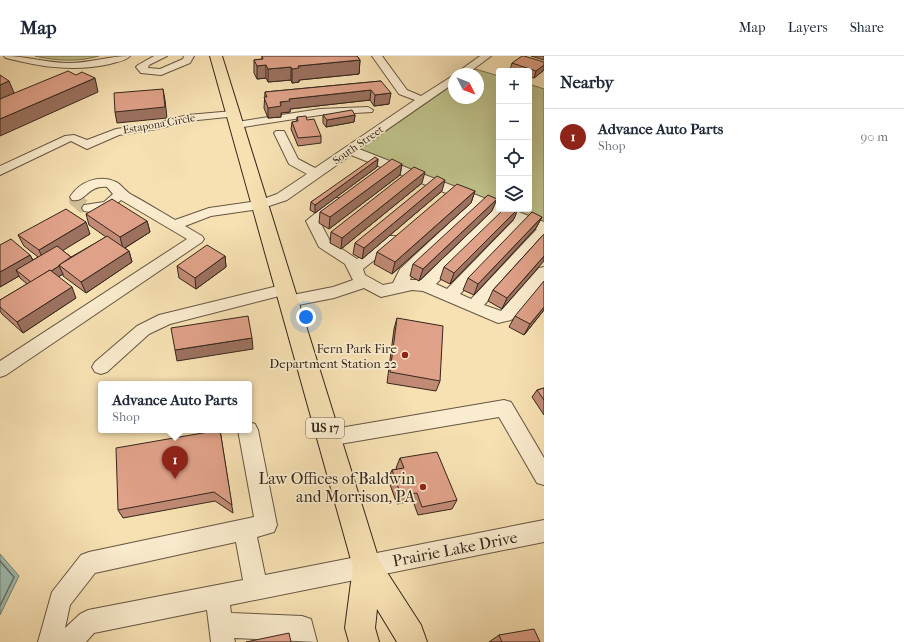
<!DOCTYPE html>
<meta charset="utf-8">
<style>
:root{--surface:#fff;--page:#f6f6f7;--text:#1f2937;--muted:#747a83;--line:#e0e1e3;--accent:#8f2418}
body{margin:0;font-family:"IM FELL French Canon",serif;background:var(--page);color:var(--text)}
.controls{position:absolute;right:12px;top:12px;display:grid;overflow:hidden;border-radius:4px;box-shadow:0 4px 16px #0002}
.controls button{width:36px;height:36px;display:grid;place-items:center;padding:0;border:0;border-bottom:1px solid var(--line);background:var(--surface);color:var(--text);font:20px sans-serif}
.compass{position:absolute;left:448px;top:12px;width:36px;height:36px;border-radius:50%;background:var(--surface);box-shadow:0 4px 16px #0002;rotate:132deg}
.you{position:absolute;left:306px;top:261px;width:14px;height:14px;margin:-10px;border:3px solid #fff;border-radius:50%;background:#1a73e8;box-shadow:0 0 0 6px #1a73e833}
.badge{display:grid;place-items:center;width:26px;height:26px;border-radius:50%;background:var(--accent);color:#fff;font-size:13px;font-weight:700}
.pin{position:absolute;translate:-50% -33px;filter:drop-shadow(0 1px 2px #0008)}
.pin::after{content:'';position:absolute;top:21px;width:14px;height:12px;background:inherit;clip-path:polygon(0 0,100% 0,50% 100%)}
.popup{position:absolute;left:98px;top:325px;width:154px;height:52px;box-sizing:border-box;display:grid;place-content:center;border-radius:4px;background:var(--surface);filter:drop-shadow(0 1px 3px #0005);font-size:13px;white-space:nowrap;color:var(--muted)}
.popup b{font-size:15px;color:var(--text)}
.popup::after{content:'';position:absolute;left:50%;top:100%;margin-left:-8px;border:8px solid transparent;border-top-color:var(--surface)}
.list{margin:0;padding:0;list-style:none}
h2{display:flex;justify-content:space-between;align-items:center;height:52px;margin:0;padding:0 16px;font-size:17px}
h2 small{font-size:13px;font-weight:400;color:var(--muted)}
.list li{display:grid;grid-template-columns:26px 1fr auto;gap:12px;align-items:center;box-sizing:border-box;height:56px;padding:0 16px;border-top:1px solid var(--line)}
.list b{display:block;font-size:15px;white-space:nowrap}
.list p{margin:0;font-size:13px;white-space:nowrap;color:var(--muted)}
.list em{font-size:13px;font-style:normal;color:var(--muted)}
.icon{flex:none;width:22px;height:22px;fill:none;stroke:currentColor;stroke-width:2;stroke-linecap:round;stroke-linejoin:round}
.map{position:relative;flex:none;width:544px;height:586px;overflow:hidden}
header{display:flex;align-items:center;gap:24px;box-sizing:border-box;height:56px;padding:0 20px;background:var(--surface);border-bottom:1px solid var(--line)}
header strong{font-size:19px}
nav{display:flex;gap:22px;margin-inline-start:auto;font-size:14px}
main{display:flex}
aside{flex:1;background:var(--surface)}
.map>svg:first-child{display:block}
</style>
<header>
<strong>Map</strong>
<nav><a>Map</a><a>Layers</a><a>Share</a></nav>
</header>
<main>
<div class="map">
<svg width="544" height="586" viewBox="0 0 544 586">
<rect width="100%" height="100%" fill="#f7e1b3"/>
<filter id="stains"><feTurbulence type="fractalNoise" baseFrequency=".005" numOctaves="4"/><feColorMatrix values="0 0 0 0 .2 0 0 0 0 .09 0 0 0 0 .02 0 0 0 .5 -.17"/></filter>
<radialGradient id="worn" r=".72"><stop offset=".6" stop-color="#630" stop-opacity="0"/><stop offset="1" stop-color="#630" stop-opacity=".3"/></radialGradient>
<g fill="#bfc28a" stroke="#7a7453">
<path d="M35 0H99C78 6 57 5 35 0Z"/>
<path d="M475 13 499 20V150L356 96 454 28V42H478V18H468Z"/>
<path d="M529 28 544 33V167L506 153H529Z"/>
</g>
<path fill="#9ebdb1" stroke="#748175" d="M0 498 19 520 0 559Z"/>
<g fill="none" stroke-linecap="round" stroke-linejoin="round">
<path stroke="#6a7266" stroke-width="1.5" d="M0 505 14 521 0 550"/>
<path stroke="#d0bc95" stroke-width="14" stroke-dasharray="14 7" stroke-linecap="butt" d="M77 141 76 144 83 150 89 152"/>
<g stroke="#665642" stroke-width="2">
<g id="minor">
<path d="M4 0C26 0 47 7 69 7 90 7 109 0 130 0 126 5 116 6 110 8 74 16 41 11 6 2Z"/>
<path d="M154 0H167L149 9 148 12 160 13 183 3 184 0H194L190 7 161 19 141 17 136 11 138 9Z"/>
<path d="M372 0H382L407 34 421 40 454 19V27L359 93 499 148V153H511L544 166V183L484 249 501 255 539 212 544 211V226L516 260 511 264 498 267 423 235 412 234 381 241 364 232 334 242 288 251 282 249 280 245 282 241 333 231 353 224 345 208 319 191 306 165 334 142H344L346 145 320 166 330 185 357 203 389 180H399L401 183 363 213 365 219 383 229 393 227 400 213 471 147 351 99 287 144 260 153 211 160 185 170 202 180 204 183 202 186 6 319 0 321V305L187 183 121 144C112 153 98 158 84 155L82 152 84 149 104 146 113 138 107 131C87 129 86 147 72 144L70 141C79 126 99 118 116 126 122 129 125 135 132 139 147 147 161 156 175 164L209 152 258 145 277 138 307 118 289 108 274 77 276 75H284L298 103 315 112 415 44 399 38ZM482 151 492 155 421 224H410L412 219ZM503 160 514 164 447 233 436 228ZM525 169 537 173 471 243 460 238Z"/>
<path d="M480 0H491L467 18H455Z"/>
<path d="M368 51 373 54 372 56 320 59 237 72 231 69 237 66 320 53Z"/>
<path d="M233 55 237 56 239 58 237 60 188 65 157 73 119 79 87 93 71 85 0 119V110L65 80 74 79 87 84 116 73 157 67 188 59Z"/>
<path d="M286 228 291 229 294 233 291 237 170 268 149 278 107 316 101 318 95 316 92 311 95 306 137 270 159 259Z"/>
<path d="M504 344 511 346 544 402V429L537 427 499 361 328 390 321 388 318 382 321 376 328 374Z"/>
<path d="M249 366 255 368 258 374 277 469 274 476 257 481 265 519 544 464V486L230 549 231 557 302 560 311 563 317 586 234 582 235 586H211L207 554 94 577 86 586H38L52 536 81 499 89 496 254 461 238 374H249ZM236 486 243 524 88 554 80 558 65 572 70 549 95 517Z"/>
</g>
</g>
<g stroke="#35271c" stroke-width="2">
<path id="major" d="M210 0H222L379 504 421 569 427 586H397L377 553 375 572 379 586H349L345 572 353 511Z"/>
</g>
<use href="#minor" fill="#faecce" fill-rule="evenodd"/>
<use href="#major" fill="#f7e1b3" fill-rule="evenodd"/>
</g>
<g fill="#c08a75" stroke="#35271c">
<path d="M262 0H357L360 4 359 18 299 24V26L292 27 291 24 268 26 266 22 257 23 254 17V4L262 3Z"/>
<path d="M531 0H544V4Z"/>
<path d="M512 7 544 14 534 22 529 21V15H512L510 14Z"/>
<path d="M381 25 389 48 374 50 370 44 290 53V56L281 57V61L268 62 264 52 265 36Z"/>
<path d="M323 59H355L354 66 326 71 323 67Z"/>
<path d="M297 61 307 64 321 80V87L298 90 291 73 292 66 297 65Z"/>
<path d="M378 103 377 111 315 157 310 154 311 146Z"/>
<path d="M402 108 400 119 329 173 319 167 320 156Z"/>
<path d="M422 127 341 193 330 187 331 176Z"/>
<path d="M442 135 362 203 353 198 355 187Z"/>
<path d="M475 135 471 147 392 218 374 208 377 196Z"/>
<path d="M492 155 419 225 410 220 413 208Z"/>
<path d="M86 158 147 165 150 176 125 192 129 195 132 206 86 237 63 220V218L58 221 76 242 23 277 2 258 0 255V244L27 228 20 222 19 220 0 231V189L30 199 33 204 38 201 24 190 18 179 90 178 62 194 71 201 106 181 89 169Z"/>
<path d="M542 161 536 172 474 239 463 234 468 222Z"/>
<path d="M514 163 450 228 440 223 444 211Z"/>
<path d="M544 178 502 253 488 245 493 234Z"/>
<path d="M225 200 226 211 196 233 179 222 177 210Z"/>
<path d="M544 254 524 279 509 271 515 260Z"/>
<path d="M397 262 440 325 436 335 387 327 394 273Z"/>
<path d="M544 332V359L532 341 537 334Z"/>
<path d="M220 374 233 457 215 445 123 462 118 454Z"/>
<path d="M400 402 457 444 452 453 418 459 413 445 397 448 388 423 392 414 397 413 396 412Z"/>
<path d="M499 579 540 586H489Z"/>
</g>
<g fill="#9c715f" stroke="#35271c">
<path d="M360 4 359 18 299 24V26L292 27V13L298 10Z"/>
<path d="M266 9V22L257 23V10Z"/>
<path d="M544 9V14L534 22 536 15Z"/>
<path d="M291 11V24L268 26V13Z"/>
<path d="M95 22 98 36 0 80V63Z"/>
<path d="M9 25 15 39 0 45V29Z"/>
<path d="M163 33 165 44 167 62 117 67 115 56Z"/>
<path d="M371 34 370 44 290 53V56L281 57V61L268 62V52L289 43Z"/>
<path d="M391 37 389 48 374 50 375 39Z"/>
<path d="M355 59 354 66 326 71 327 64Z"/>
<path d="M378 103 377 111 315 157V149Z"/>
<path d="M402 108 400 119 329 173 330 161Z"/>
<path d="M425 116 422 127 341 193 342 182Z"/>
<path d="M445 124 442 135 362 203 364 192Z"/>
<path d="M475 135 471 147 392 218 395 206Z"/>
<path d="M497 143 492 155 419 225 423 213Z"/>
<path d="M518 153 514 163 450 228 454 217Z"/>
<path d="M542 161 536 172 474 239 478 228Z"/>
<path d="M147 165 150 176 123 193 120 181Z"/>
<path d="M86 166 90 178 44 206 39 194Z"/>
<path d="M129 195 132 206 86 237 81 226Z"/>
<path d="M30 199 36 210 16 214 19 220 0 231V216Z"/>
<path d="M225 200 226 211 196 233 195 222Z"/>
<path d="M544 200V205L502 253 507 242Z"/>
<path d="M59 210 63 218 36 235 32 227Z"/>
<path d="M72 231 76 242 23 277 17 266Z"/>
<path d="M544 251V254L524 279 530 268Z"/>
<path d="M252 282 253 293 177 305 175 294Z"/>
</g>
<g fill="#dfa188" stroke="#35271c">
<path d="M262 0H357L360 4 298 10 299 12 292 13 291 11 268 13 266 9 257 10 254 4 263 3Z"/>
<path d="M522 0H524L544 6V9L536 15 512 7Z"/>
<path d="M68 15 76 19 82 16 95 22 0 63V43Z"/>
<path d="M0 19 9 25 0 29Z"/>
<path d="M381 25 391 37 375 39 371 34 289 43 290 45 280 46 281 50 268 52 264 41H267L265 36Z"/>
<path d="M163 33 165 51 115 56 114 37Z"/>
<path d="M352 54 355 59 327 64 323 59Z"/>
<path d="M306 60 307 64 314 63 321 80 298 82 292 66 298 65 297 61Z"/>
<path d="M375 101 378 103 315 149 311 146Z"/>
<path d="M392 103 402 108 330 161 320 156Z"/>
<path d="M414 111 425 116 342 182 331 176Z"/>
<path d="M437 120 445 124 364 192 355 187Z"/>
<path d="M457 128 475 135 395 206 377 196Z"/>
<path d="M488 139 497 143 423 213 413 208Z"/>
<path d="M112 143 147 165 120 181 86 158Z"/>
<path d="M66 153 86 166 39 194 18 179Z"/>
<path d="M504 153H518L454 217 444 211Z"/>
<path d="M532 156 542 161 478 228 468 222Z"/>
<path d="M544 178V200L507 242 493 234Z"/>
<path d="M107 180 129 195 81 226 59 209Z"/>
<path d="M11 183 30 199 0 216V189Z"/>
<path d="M207 189 225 200 195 222 177 210Z"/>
<path d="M57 190 71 201 59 209V210L51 215 50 214 31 226 16 214Z"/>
<path d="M50 214 72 231 17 266 0 251V244Z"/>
<path d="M544 225V251L530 268 515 260Z"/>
<path d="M248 260 252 282 175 294 171 272Z"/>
<path d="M397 262 443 270 440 325 390 316Z"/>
<path d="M544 332V344L537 334Z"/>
<path d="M220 374 232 449 214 436 118 454 116 392Z"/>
<path d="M437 396 457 444 422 451 417 437 401 439 392 414 404 412 400 402Z"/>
<path d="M534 573 540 586H502L499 579Z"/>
<path d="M289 577 291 586H246Z"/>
</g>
<g fill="#8f2418" stroke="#faecce" stroke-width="1.5">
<circle cx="405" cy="299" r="4"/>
<circle cx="423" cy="431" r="4"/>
</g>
<g text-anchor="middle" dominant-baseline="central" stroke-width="3.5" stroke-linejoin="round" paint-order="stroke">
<g font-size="11" fill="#35271c" stroke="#faecce">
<text transform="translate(159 68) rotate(-10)">Estapona Circle</text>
<text transform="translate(358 89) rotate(-35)">South Street</text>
</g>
<rect fill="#faecce" stroke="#706251" stroke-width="1" x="306" y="362" width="38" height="20" rx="3"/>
<g font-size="12" font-weight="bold" fill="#35271c">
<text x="325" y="372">US 17</text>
</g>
<g font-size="13" fill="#35271c" stroke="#faecce" text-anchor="end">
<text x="397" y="292">Fern Park Fire<tspan x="397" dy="15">Department Station 22</tspan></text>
</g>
<g font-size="16" fill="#35271c" stroke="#faecce" text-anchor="end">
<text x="415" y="422">Law Offices of Baldwin<tspan x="415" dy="18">and Morrison, PA</tspan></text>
</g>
<g font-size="16" fill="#35271c" stroke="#faecce">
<text transform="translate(455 493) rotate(-11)">Prairie Lake Drive</text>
</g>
</g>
<rect width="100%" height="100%" filter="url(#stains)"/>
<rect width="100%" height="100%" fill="url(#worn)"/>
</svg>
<div class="controls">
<button>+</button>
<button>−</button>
<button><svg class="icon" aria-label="locate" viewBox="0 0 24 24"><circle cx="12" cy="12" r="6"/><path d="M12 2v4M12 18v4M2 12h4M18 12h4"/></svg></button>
<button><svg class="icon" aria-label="layers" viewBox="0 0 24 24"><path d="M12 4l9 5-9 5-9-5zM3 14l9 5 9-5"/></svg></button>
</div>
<svg class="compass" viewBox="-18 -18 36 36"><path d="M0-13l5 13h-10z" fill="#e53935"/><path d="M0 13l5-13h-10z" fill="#747a83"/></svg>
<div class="you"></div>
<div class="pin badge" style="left:175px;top:423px">1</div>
<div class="popup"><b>Advance Auto Parts</b>Shop</div>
</div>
<aside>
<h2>Nearby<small></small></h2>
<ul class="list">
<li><span class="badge">1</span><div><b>Advance Auto Parts</b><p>Shop</p></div><em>90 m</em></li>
</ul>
</aside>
</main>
